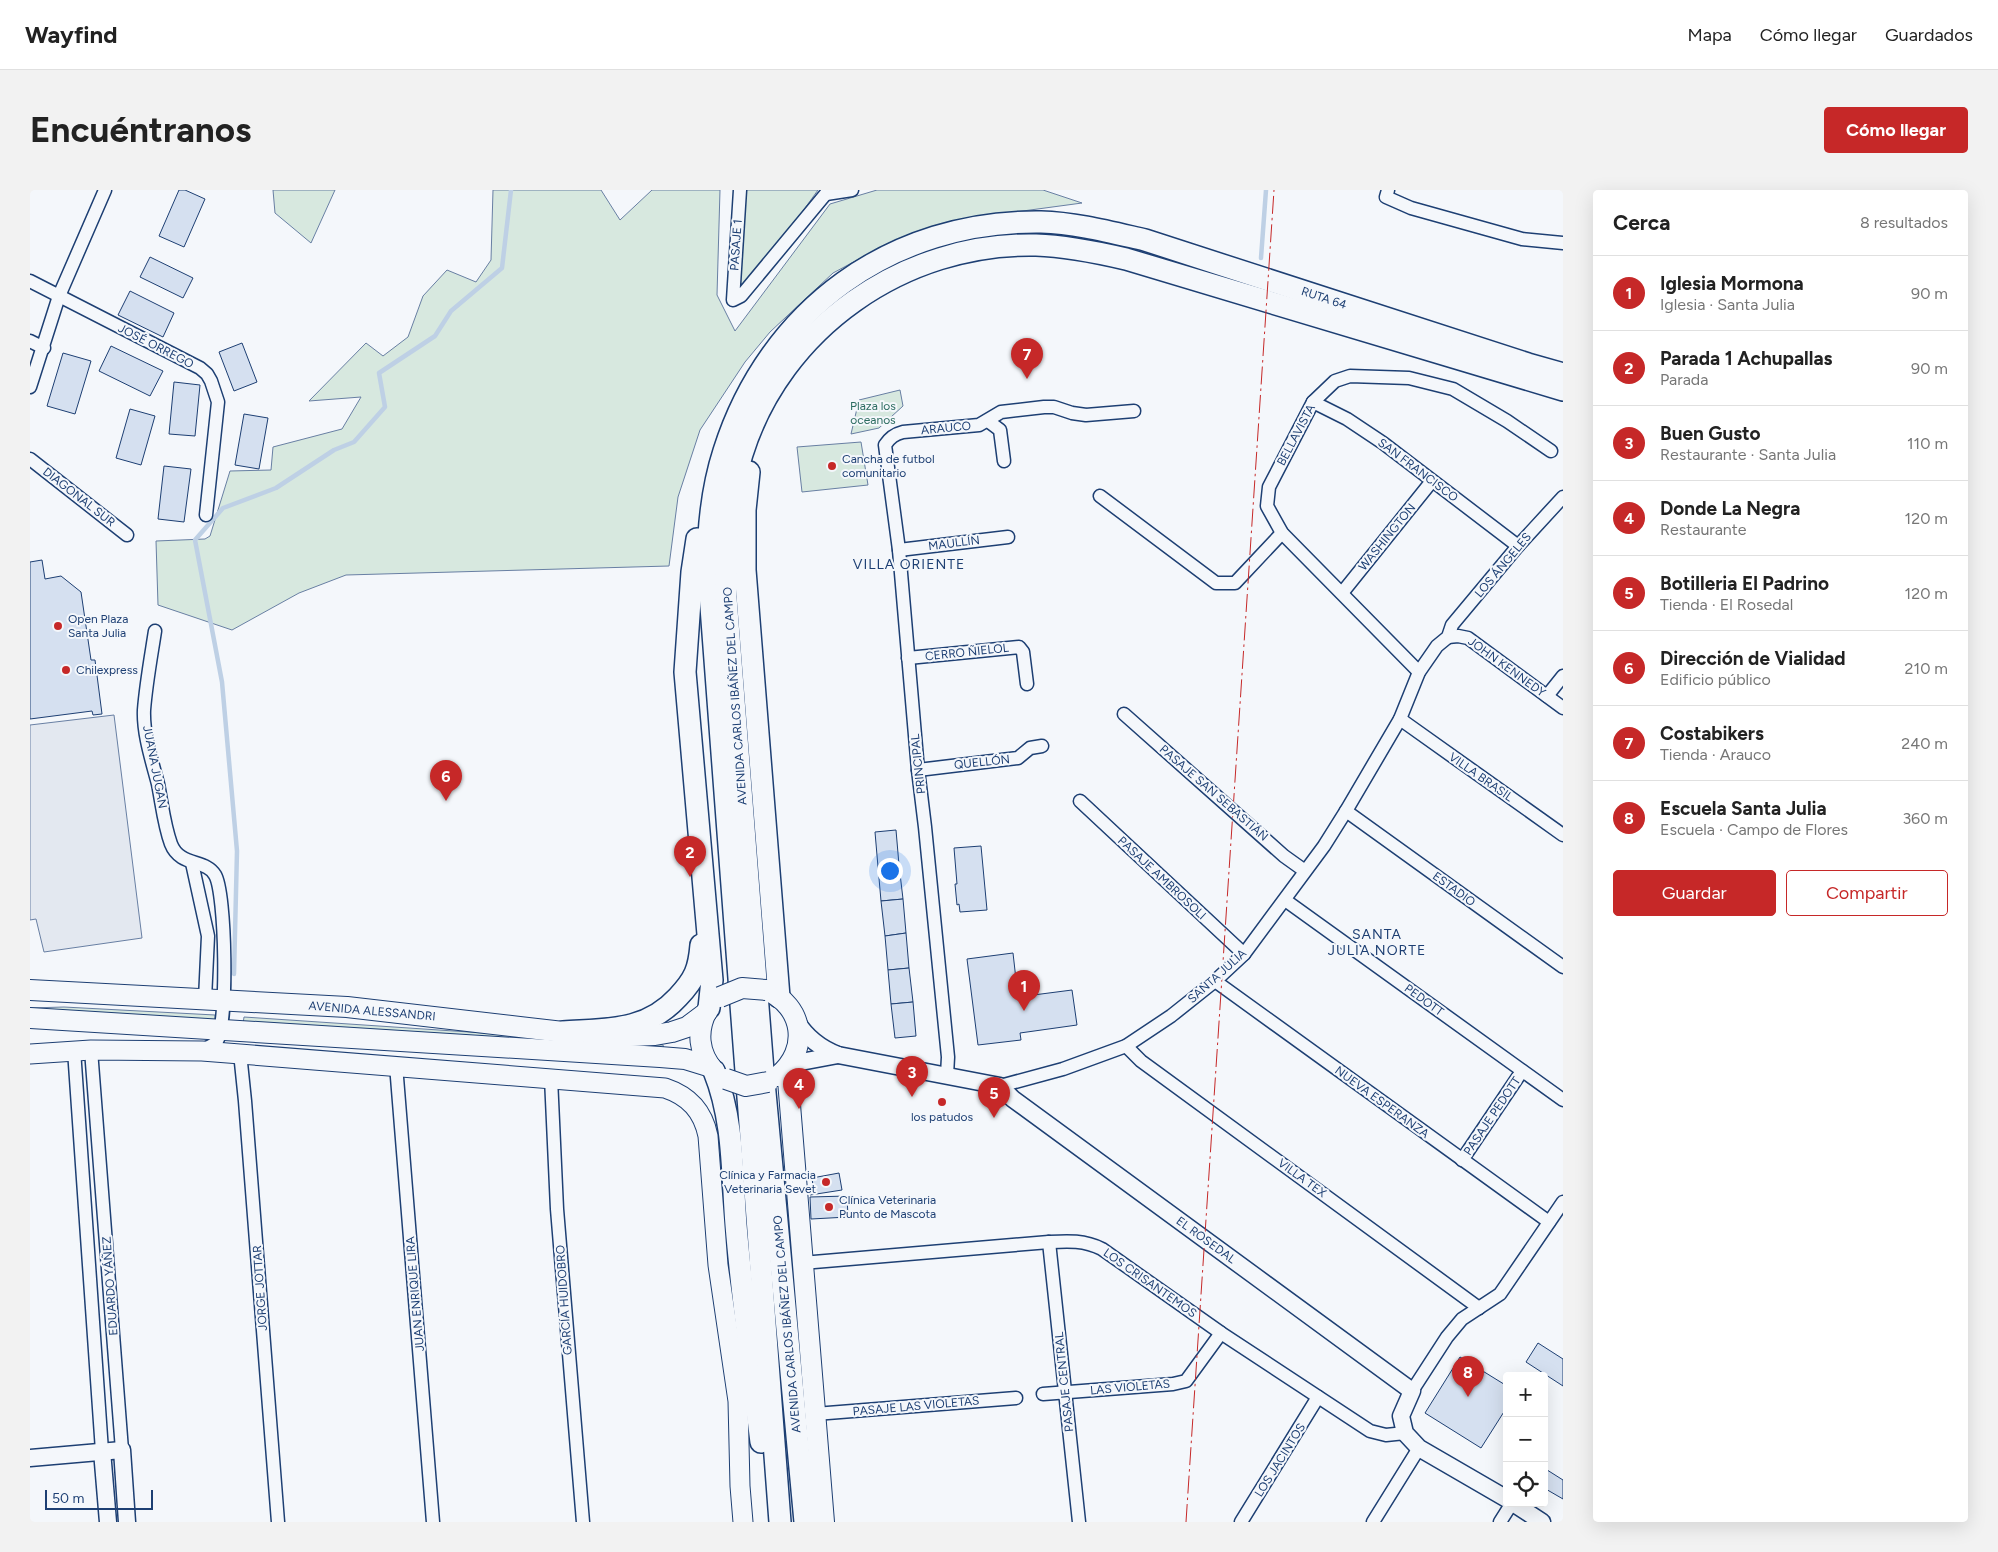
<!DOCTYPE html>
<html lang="es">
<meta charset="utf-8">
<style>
:root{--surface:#fff;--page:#f2f2f2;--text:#222;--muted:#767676;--line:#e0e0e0;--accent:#c62828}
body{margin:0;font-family:Figtree,sans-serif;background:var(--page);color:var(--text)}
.controls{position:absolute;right:15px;bottom:15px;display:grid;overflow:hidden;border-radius:5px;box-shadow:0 5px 20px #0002}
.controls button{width:45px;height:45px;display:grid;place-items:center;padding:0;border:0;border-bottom:1px solid var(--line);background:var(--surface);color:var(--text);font:25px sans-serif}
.scale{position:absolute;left:15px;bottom:12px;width:108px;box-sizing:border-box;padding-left:5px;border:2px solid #1d3f73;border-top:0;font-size:14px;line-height:18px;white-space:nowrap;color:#1d3f73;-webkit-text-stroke:4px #f4f7fb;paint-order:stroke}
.you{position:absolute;left:859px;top:680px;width:18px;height:18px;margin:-12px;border:4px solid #fff;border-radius:50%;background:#1a73e8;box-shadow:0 0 0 8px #1a73e833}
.badge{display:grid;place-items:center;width:32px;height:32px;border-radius:50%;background:var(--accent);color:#fff;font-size:16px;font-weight:700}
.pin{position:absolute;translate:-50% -41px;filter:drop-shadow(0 1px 2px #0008)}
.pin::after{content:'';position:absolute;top:26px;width:18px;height:15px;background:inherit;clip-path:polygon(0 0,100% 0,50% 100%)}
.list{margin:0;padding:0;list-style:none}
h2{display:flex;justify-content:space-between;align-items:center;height:65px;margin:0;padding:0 20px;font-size:21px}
h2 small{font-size:16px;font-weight:400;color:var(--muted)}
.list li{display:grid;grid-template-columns:32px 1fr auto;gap:15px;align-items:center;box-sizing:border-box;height:75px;padding:0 20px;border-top:1px solid var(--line)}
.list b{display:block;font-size:19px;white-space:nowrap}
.list p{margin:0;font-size:16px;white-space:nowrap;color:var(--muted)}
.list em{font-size:16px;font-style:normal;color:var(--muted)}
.actions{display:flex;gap:10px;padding:15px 20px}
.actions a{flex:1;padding:11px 0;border:1px solid var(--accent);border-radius:5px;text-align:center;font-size:18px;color:var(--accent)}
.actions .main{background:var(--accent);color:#fff}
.icon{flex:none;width:28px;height:28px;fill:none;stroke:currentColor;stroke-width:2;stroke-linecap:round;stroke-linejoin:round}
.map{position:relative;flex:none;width:1533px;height:1332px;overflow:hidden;border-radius:5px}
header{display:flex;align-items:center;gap:30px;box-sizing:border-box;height:70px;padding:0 25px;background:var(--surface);border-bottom:1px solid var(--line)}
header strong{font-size:24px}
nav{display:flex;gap:28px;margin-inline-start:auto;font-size:18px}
.intro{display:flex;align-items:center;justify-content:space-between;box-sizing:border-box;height:120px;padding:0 30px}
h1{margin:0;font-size:35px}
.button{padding:12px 22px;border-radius:5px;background:var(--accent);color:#fff;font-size:18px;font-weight:700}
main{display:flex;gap:30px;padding:0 30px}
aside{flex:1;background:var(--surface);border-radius:5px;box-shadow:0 5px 20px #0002}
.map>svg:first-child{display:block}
</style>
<header>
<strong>Wayfind</strong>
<nav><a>Mapa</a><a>Cómo llegar</a><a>Guardados</a></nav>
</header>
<div class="intro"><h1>Encuéntranos</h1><a class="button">Cómo llegar</a></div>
<main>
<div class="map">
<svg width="1533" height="1332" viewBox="0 0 1533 1332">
<rect width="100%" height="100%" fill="#f4f7fb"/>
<g fill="#d7e8df" stroke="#687fa3">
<path d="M243 0H305L281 53 245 23Z"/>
<path d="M463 0H571L590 30 622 0H690L687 105 705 141 800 14 847 0H1013L1052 13 941 28 859 53 803 83 740 142 715 172 670 240 648 307 639 376 316 385 269 403 202 440 128 415 126 351 175 349 180 346 200 281 241 280 243 257 312 239 331 207 279 211 336 153 353 166 378 147 393 106 417 80 446 92 461 70Z"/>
<path d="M716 0H788L755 46 706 106Z"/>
<path d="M870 200 873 216 849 238 821 244 829 210Z"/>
<path d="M831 252 838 295 772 302 767 257Z"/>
<path d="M34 817 185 825V833L0 823V818Z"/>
<path d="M214 827 633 855 634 859 213 834Z"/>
</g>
<path fill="#e3e8f0" stroke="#687fa3" d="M84 525 112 748 14 762 6 729 0 730V535Z"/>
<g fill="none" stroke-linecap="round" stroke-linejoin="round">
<g stroke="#bed0e5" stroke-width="4.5">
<path d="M1231 68 1236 0"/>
<path d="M204 784 207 661 192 492 165 350 193 318 246 298 304 260 324 252 355 217 349 183 405 146 421 121 472 78 481 0"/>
</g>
</g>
<g fill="#d5e0f0" stroke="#1d3f73">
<path d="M149 0H155L175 9 154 57 129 46Z"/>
<path d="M120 67 163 88 153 108 110 87Z"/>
<path d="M100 101 144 123 133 147 88 125Z"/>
<path d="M212 153 227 192 204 201 189 162Z"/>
<path d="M81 156 133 181 120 206 69 181Z"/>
<path d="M33 163 61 171 45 224 17 216Z"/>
<path d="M144 192 170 195 165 246 139 244Z"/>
<path d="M100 219 125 226 111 275 86 268Z"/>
<path d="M214 224 238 228 229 279 205 275Z"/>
<path d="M134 276 161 279 154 332 128 329Z"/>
<path d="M12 370 15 389 31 386 51 402 61 470H65L72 524 63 525 62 521 0 529V372Z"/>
<path d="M866 640 869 675 848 677 845 642Z"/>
<path d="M951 656 957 720 930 722 929 714 927 715 925 694H927L924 658Z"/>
<path d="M869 675 873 709 851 711 848 677Z"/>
<path d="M873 709 876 743 855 746 851 711Z"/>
<path d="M876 743 879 778 858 780 855 746Z"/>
<path d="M983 763 988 807 1042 800 1047 835 990 843 991 850 948 855 937 769Z"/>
<path d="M879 778 883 812 861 814 858 780Z"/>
<path d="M883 812 886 846 865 848 861 814Z"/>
<path d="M809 983 812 1000 780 1005 779 997 783 996 782 988Z"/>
<path d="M817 1006 818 1027 781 1029 780 1007Z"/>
<path d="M1508 1153 1533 1169V1196L1496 1172Z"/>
<path d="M1430 1167 1477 1196V1217L1451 1258 1395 1223Z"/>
<path d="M1514 1278 1533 1290V1309L1514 1298Z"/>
</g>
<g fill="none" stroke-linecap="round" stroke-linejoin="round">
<g stroke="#1d3f73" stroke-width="15">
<g id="minor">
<path d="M710 0 703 110 711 106 799 0"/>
<path d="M1358 0 1356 7 1381 18 1492 49 1533 53"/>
<path d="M796 4 822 0"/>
<path d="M0 91 170 178 177 184 181 191 188 212 176 325"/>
<path d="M0 151 14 158"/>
<path d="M0 197 29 106 75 0"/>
<path d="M1283 212 1317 229 1353 253 1488 356"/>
<path d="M958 231 970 240 974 271"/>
<path d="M0 269 97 345"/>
<path d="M1070 306 1186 393H1205L1252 343"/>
<path d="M869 360 978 347"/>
<path d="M1312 403 1402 291"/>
<path d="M125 441C121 467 116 494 114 520 113 544 122 571 128 594 132 614 134 635 141 654 150 677 176 669 185 685 196 703 198 833 187 851 184 855 176 858 172 861"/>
<path d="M1418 447 1428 446 1438 448 1533 518"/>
<path d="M878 468 989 457 993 462 997 494"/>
<path d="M1389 482 1252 343 1237 316 1239 297 1283 212 1305 191 1320 186 1379 188 1423 199 1477 231 1521 261"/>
<path d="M1517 506 1533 486"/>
<path d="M1094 524 1254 666 1275 681"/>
<path d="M1370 529 1533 645"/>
<path d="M888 580 988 568 1000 558 1012 556"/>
<path d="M1050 611 1214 764"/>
<path d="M1316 621 1533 777"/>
<path d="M162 673 178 746 175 809"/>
<path d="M1255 710 1533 910"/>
<path d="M1185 791 1519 1032"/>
<path d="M1096 856 1111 871 1449 1118"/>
<path d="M44 860 72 1261"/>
<path d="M61 860 92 1260"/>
<path d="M210 863 215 911 248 1332"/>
<path d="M366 875 403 1332"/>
<path d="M917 885 918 867 895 637 888 580 869 360 855 255C860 247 865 244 873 242L949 235 971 222 1014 217H1024L1042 223 1056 225 1104 221"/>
<path d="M521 888 527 1019 553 1332"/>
<path d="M970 896 1033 879 1096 856 1141 826 1185 791 1214 764 1294 656 1316 621 1370 529 1389 482 1407 456 1418 447 1422 435 1488 356 1533 307"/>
<path d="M1432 970 1492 881"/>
<path d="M1019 1052 1049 1332"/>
<path d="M772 1073 1019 1052C1038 1051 1054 1050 1072 1059L1191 1143 1340 1241 1356 1245 1375 1243"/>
<path d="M1382 1201 1417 1147 1432 1129 1470 1104 1533 1012"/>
<path d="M1013 1204 1143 1194 1156 1191 1191 1143"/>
<path d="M785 1224 986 1208"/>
<path d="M1211 1332 1288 1207"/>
<path d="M1343 1332 1389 1258"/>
<path d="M1470 1332 1482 1313"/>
</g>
</g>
<g stroke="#1d3f73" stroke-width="19">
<g id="tertiary">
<path d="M767 832C777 848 790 858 808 865L970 896 983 909 1382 1201 1371 1226 1375 1243 1389 1258 1477 1309"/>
<path d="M760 874 808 865"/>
<path d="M72 1261 78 1332"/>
<path d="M0 1268 92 1260 97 1332"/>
<path d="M1483 1313 1512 1332"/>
</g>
</g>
<g stroke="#1d3f73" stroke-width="21">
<path id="secondary" d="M0 864 61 860 172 861 635 898C659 906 673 921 678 946L688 1075 708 1211 710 1296 713 1332"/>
</g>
<g stroke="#1d3f73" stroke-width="22">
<g id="primary">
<path d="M0 800 317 817 533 842 599 846 625 845 642 842 657 837 677 822"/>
<path d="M736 800C774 816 780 860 748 886"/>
<path d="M678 819C666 840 668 864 685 882"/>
<path d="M0 828 630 867 655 869 681 877"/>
<path d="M757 878 794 1332"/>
</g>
</g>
<g stroke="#1d3f73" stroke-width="24">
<g id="trunk">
<path d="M719 282 715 320V380L749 807"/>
<path d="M667 349 662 382 655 482 682 790 679 818"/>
<path d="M533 842C577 839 616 842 648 807 665 789 669 779 671 755"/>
<path d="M684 881C704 930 702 984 706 1035 712 1108 722 1180 731 1252"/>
<path d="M750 1332 678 377C678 338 682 298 694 261 739 119 862 30 1011 32 1046 33 1080 42 1115 50L1498 174 1533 184"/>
<path d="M775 1332 733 881 696 407C695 358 697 311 712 264 751 138 874 52 1006 55 1036 56 1066 62 1096 69L1533 200"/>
</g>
</g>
<use href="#minor" stroke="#f4f7fb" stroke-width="12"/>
<use href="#tertiary" stroke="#f4f7fb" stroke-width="16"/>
<use href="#secondary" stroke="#f4f7fb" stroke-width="19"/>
<use href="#primary" stroke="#f4f7fb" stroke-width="20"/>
<use href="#trunk" stroke="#f4f7fb" stroke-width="21"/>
<g stroke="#1d3f73" stroke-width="22" stroke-linecap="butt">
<g id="primary-bridge">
<path d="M690 807 712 798 736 800"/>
<path d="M696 889 716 896 738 892"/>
</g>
</g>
<use href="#primary-bridge" stroke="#f4f7fb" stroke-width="20"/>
<path stroke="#c62828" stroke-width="1" stroke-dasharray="18 4 2.5 4" stroke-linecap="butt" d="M1156 1332 1244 0"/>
</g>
<g fill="#c62828" stroke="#f4f7fb" stroke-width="2">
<circle cx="802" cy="276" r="5"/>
<circle cx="28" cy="436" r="5"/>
<circle cx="36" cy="480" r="5"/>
<circle cx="912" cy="912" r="5"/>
<circle cx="796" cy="992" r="5"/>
<circle cx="799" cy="1017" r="5"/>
</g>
<g text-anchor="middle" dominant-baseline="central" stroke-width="4" stroke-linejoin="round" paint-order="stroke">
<g font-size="12" fill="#1d3f73" stroke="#f4f7fb">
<text transform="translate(706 55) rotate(-86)">PASAJE 1</text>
<text transform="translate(1294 108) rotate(18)">RUTA 64</text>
<text transform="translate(126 156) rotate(27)">JOSÉ ORREGO</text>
<text transform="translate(916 238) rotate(-5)">ARAUCO</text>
<text transform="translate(1266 245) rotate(-62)">BELLAVISTA</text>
<text transform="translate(1388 280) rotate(37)">SAN FRANCISCO</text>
<text transform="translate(49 307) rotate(38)">DIAGONAL SUR</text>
<text transform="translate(1357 347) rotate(-51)">WASHINGTON</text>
<text transform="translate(924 353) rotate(-7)">MAULLÍN</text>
<text transform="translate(1473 375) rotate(-50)">LOS ÁNGELES</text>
<text transform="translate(937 462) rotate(-6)">CERRO ÑIELOL</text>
<text transform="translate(1477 477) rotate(36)">JOHN KENNEDY</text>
<text transform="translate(705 506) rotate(-94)">AVENIDA CARLOS IBÁÑEZ DEL CAMPO</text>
<text transform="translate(952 572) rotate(-6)">QUELLÓN</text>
<text transform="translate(888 574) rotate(-96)">PRINCIPAL</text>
<text transform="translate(125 577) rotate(79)">JUANA JUGAN</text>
<text transform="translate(1451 587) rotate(35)">VILLA BRASIL</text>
<text transform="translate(1184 603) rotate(41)">PASAJE SAN SEBASTIÁN</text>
<text transform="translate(1132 688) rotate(43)">PASAJE AMBROSOLI</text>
<text transform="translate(1424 699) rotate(36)">ESTADIO</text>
<text transform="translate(1187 786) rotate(-42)">SANTA JULIA</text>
<text transform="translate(1394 810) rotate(36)">PEDOTT</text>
<text transform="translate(342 821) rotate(5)">AVENIDA ALESSANDRI</text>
<text transform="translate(1352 912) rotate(36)">NUEVA ESPERANZA</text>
<text transform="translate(1462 926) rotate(-56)">PASAJE PEDOTT</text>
<text transform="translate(1272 988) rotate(36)">VILLA TEX</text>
<text transform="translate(1176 1050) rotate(36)">EL ROSEDAL</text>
<text transform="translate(1120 1093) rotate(35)">LOS CRISANTEMOS</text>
<text transform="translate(80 1096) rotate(-94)">EDUARDO YÁÑEZ</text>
<text transform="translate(230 1098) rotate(-94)">JORGE JOTTAR</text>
<text transform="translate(385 1104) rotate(-95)">JUAN ENRIQUE LIRA</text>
<text transform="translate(534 1110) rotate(-94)">GARCÍA HUIDOBRO</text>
<text transform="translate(757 1134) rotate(-95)">AVENIDA CARLOS IBÁÑEZ DEL CAMPO</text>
<text transform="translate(1034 1192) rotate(-96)">PASAJE CENTRAL</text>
<text transform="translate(1100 1197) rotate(-5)">LAS VIOLETAS</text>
<text transform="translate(886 1216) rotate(-5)">PASAJE LAS VIOLETAS</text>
<text transform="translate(1250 1270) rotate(-58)">LOS JACINTOS</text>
</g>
<g font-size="12" fill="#2c6c60" stroke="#f4f7fb">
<text x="843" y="216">Plaza los<tspan x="843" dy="14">oceanos</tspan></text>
</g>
<g font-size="12" fill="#1d3f73" stroke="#f4f7fb" text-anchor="start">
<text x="812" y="269">Cancha de futbol<tspan x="812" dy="14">comunitario</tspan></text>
<text x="38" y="429">Open Plaza<tspan x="38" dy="14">Santa Julia</tspan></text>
<text x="46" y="480">Chilexpress</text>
<text x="912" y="927" text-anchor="middle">los patudos</text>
<text x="786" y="985" text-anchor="end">Clínica y Farmacia<tspan x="786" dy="14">Veterinaria Sevet</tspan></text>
<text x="809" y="1010">Clínica Veterinaria<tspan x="809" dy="14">Punto de Mascota</tspan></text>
</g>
<g font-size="14" letter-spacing="1" fill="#1d3f73" stroke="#f4f7fb">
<text x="879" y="374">VILLA ORIENTE</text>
<text x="1347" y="744">SANTA<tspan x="1347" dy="16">JULIA NORTE</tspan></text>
</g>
</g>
</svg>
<div class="controls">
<button>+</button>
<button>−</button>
<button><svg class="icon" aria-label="locate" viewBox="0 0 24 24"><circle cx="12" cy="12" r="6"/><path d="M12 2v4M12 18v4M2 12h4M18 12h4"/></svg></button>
</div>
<div class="scale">50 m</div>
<div class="you"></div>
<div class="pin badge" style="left:994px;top:821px">1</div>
<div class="pin badge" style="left:660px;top:687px">2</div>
<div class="pin badge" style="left:882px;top:907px">3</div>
<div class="pin badge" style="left:769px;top:919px">4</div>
<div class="pin badge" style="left:964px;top:928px">5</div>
<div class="pin badge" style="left:416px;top:611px">6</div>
<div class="pin badge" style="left:997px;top:189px">7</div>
<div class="pin badge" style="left:1438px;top:1207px">8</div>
</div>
<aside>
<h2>Cerca<small>8 resultados</small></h2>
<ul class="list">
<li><span class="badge">1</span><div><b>Iglesia Mormona</b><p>Iglesia · Santa Julia</p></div><em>90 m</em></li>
<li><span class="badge">2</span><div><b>Parada 1 Achupallas</b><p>Parada</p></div><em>90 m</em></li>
<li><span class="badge">3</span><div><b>Buen Gusto</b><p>Restaurante · Santa Julia</p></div><em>110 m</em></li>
<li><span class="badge">4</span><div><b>Donde La Negra</b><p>Restaurante</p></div><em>120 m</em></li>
<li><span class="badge">5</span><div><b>Botilleria El Padrino</b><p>Tienda · El Rosedal</p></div><em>120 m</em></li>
<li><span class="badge">6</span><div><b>Dirección de Vialidad</b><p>Edificio público</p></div><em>210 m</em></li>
<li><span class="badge">7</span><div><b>Costabikers</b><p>Tienda · Arauco</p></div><em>240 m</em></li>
<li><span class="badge">8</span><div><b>Escuela Santa Julia</b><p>Escuela · Campo de Flores</p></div><em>360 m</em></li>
</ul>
<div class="actions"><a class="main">Guardar</a><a>Compartir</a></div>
</aside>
</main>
